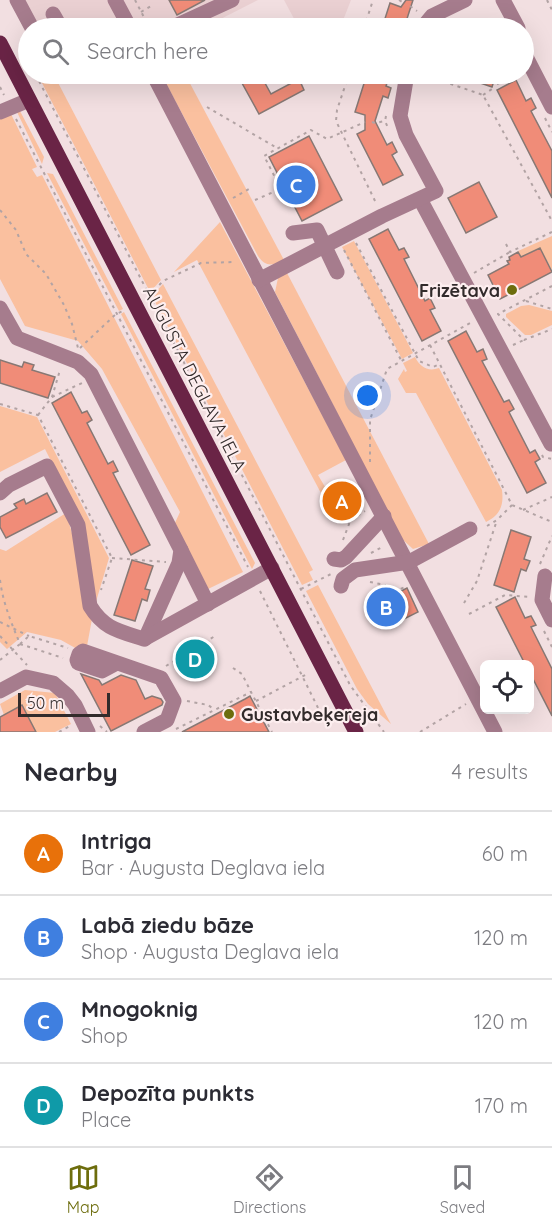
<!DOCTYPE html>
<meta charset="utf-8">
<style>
:root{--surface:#fff;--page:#f7f7f7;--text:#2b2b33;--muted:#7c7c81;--line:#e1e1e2;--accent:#6d6d0d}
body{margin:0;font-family:Quicksand,sans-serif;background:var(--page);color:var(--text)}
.controls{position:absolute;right:18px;bottom:18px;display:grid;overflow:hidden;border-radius:9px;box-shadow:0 6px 24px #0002}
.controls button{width:54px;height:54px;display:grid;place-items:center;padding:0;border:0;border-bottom:2px solid var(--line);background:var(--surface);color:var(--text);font:30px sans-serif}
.scale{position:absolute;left:18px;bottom:15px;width:92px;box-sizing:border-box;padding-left:6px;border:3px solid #322b2b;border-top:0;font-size:16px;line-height:21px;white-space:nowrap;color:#322b2b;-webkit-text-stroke:4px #fdeeef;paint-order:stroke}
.you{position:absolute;left:368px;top:396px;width:21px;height:21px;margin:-15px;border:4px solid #fff;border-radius:50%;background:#1a73e8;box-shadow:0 0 0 9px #1a73e833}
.badge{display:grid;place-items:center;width:39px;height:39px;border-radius:50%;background:var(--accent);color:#fff;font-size:20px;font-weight:700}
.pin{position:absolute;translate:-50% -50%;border:3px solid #fff;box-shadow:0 2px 6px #0006}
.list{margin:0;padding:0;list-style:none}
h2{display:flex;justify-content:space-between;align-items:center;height:78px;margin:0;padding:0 24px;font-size:26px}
h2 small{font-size:20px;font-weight:400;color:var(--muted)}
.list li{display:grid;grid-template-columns:39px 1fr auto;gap:18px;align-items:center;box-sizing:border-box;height:84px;padding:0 24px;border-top:2px solid var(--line)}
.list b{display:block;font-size:22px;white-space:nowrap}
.list p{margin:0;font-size:20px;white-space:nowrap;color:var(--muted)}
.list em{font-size:20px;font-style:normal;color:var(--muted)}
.icon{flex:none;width:33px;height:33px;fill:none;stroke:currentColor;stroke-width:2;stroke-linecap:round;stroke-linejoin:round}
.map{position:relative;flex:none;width:552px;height:732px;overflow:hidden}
.search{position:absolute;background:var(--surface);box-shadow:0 6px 24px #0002;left:18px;right:18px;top:18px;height:66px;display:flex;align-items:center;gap:15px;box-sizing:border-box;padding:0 21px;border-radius:33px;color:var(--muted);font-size:22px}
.sheet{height:414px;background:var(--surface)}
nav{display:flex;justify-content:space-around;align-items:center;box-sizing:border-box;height:84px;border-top:2px solid var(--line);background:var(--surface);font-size:16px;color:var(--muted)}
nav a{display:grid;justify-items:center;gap:3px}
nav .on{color:var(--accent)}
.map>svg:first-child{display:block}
</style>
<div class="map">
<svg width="552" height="732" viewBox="0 0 552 732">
<rect width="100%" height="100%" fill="#f2dfe1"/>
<g fill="#ead0d2">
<path d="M10 0H258L203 28H139L135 25 128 28H28V37Z"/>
<path d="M284 0H351L340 28H299Z"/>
</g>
<g fill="#fac09f">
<path d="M161 74H185L284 260C273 266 265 267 258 256Z"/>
<path d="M54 75 161 280 150 292 41 81Z"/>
<path d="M20 111 44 157 42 164 17 112Z"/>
<path d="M11 114 37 167 32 169 37 177 42 175 243 572 206 590 174 525 180 512 102 369 78 341 25 326 0 279V118Z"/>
<path d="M47 173 53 174 123 309 119 311Z"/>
<path d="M220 222 346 460 318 475 328 492 322 495 197 260 174 272Z"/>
<path d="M552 236V270L540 248 521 257 518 251Z"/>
<path d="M354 241 413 353 402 359 342 247Z"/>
<path d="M287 273 429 544 413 549 402 539 275 292 278 278Z"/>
<path d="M163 284 313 570 309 572 313 580 302 585 152 296Z"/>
<path d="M529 305 552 311V325L531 335H525L506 317V314L521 306Z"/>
<path d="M124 312 255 563 252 569 121 314Z"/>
<path d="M415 357C420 367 428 372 439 368L502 490C504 506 500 515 486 522L416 393H406L398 379 404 369 405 372 407 371 403 363Z"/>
<path d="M0 406 37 417 109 558 95 605 80 519 45 449 0 472Z"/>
<path d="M66 513 77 550 92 619 87 646 77 649 61 640 27 632 7 649 0 642V549L6 551Z"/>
<path d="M318 585 391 724 368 704 357 689 306 591Z"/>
<path d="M25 690 55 693 71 724 55 732H33L35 730 22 706 4 715 0 704Z"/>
</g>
<g fill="#f08c78" stroke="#877874" stroke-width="1.5">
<path d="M169 0H205L177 15Z"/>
<path d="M406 0H413L404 28H382L390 3 401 7Z"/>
<path d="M237 74H260L271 94 299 79 304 90 259 114Z"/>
<path d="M367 74H390L386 86 391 88 388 98 383 96 375 121 387 145 392 142 397 152 392 155 403 175 383 185 357 134 365 130V115L355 112Z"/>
<path d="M457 74H496L492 87 457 75Z"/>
<path d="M516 80 526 101 531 98 536 108 531 111 552 151V198L497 90Z"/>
<path d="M309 136 342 200 302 221 269 157Z"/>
<path d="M479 182 497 217 466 233 448 198Z"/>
<path d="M388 229 399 250 404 248 409 257 404 259 425 301 430 298 435 308 430 310 441 331 422 341 369 239Z"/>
<path d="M540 248 552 272 500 299 488 275 509 264 507 261 510 260 509 257 518 252 521 257Z"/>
<path d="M466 331 477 352 483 349 487 359 482 361 504 402 509 400 514 409 509 412 530 453 535 450 540 459 535 462 546 483 527 493 448 341Z"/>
<path d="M0 360 22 367 24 362 34 365 32 370 55 377 48 398 0 383Z"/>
<path d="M71 392 82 413 87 411 92 420 87 423 108 464 113 461 118 471 113 473 150 545 131 555 52 403Z"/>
<path d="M350 481 363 505 334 520 321 497Z"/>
<path d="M47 493 57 512 6 538 0 527V517L17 508 14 504 24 499 26 504Z"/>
<path d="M511 530 531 537 524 559 530 561 526 571 521 569 514 592 494 585Z"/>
<path d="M132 560 153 566 145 589 150 590 147 601 142 599 135 621 114 615Z"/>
<path d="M407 588 418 612 388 627 376 604Z"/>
<path d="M515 597 525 618 531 616 536 625 531 627 552 669V716L530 673V664H525L496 607Z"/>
<path d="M81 674 99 680 102 685 121 675 136 680 145 699 152 696 161 699 163 702 162 705 111 731Z"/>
<path d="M250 696 269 732H182L245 699Z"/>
<path d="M22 705 36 732H0V717Z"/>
</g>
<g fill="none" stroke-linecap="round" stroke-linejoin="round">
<g stroke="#b2a3a4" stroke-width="2" stroke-dasharray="3 4.5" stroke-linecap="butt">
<path d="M135 0 147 23 142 26"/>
<path d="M399 0 404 3"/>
<path d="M547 0 552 10"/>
<path d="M410 6 417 11"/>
<path d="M141 12 153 5"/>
<path d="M147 23 152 28"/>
<path d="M364 28 373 0"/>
<path d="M22 37 28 50"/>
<path d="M37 74 39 81 350 685 384 732"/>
<path d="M349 74 337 110 336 121 377 205"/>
<path d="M422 74 483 95 552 221"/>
<path d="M38 78 46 74"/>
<path d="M497 84 519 74"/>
<path d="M0 87 4 95"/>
<path d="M483 95 495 87"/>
<path d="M207 107 277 148"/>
<path d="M386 116 385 121 388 128"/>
<path d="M545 118 552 132"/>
<path d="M16 119 248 567"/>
<path d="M372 122 375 123 385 121"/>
<path d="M281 189 264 156 311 130 327 139 365 122"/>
<path d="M233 198 249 189"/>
<path d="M255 200 285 187"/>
<path d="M0 210 16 230 26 254 46 274 64 305 72 324 78 348"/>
<path d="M356 243 419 361 433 367 440 364"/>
<path d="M506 244 510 252 552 232"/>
<path d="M344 250 402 362"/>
<path d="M474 273 510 252"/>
<path d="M552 286 498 314 524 340 552 329"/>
<path d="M149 296 163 281 201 263 234 262"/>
<path d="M526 301 552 309"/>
<path d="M430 345 512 505 552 522"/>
<path d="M513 345 524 340"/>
<path d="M80 348 116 314 123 311"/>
<path d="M52 397 82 383"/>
<path d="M0 404 38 415 112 558 101 590"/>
<path d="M38 415 52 397 60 370"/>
<path d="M542 455 543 457 552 459"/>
<path d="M370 462V420L387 369 472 322"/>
<path d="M523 510 552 497"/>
<path d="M487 526 497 520 512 505"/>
<path d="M343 540 351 519 365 511"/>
<path d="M371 553 384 546"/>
<path d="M112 558 166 562"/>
<path d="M540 564 552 536"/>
<path d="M0 580C3 603 11 622 20 644L0 660"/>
<path d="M370 582 385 585 390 594 405 587"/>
<path d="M301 589 331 574"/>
<path d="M260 591 330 732"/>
<path d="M464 603 477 581 497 520"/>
<path d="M469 614 505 595 529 597"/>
<path d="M0 622 29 636"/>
<path d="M544 631 552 647"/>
<path d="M0 636 27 665"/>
<path d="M20 644 29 636 68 648"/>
<path d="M20 644 63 658"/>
<path d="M166 666 215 636"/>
<path d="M233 668 242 674 251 692"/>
<path d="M187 701 208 705 215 710"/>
<path d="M256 701 309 673"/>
<path d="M100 726 107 732"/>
<path d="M176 729 251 692 272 732"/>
<path d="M59 732 70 726"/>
<path d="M420 732 466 704"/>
</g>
<g stroke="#a67c8d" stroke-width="15">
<path d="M17 0 32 28"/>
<path d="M115 0 130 28"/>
<path d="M503 0 518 28"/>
<path d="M53 14 61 28"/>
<path d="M171 28 232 0"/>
<path d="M422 28 432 16 465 0"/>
<path d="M524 53 552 107"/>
<path d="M153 74 495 732"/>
<path d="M0 112 29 100"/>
<path d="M420 199 551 444"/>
<path d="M293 233 317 230 337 272"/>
<path d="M259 280 382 216 436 191 406 135 400 116 407 74"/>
<path d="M0 308 17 338 78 362 91 374 181 550 179 563 145 639"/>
<path d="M0 493 9 485 47 466 78 525 90 606C104 629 119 631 144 639L272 568"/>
<path d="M181 550 208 604"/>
<path d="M334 559 341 560 346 557 384 516"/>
<path d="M545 576 542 600 552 620"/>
<path d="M341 586 343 579 355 570 409 562 470 529"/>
<path d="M117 663 102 671 78 663 77 660 79 654 83 651C109 660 135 669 161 678L174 701 167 720 144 732"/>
<path d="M0 691 26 677 53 683 68 696 75 705 88 732"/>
</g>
<path stroke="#6a2446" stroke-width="15" d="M0 43 356 732"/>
</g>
<g fill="#6d6d0d" stroke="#fdeeef" stroke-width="2">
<circle cx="512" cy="290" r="6"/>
<circle cx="229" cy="714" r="6"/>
</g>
<g text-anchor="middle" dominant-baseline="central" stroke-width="4.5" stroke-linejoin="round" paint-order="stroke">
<g font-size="18" font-weight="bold" fill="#322b2b" stroke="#fdeeef" text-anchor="end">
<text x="500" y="290">Frizētava</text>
<text x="241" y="714" text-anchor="start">Gustavbeķereja</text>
</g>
<g font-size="18" fill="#322b2b" stroke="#fdeeef">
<text transform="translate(195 379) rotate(63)">AUGUSTA DEGLAVA IELA</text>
</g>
</g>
</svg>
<div class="controls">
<button><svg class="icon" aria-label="locate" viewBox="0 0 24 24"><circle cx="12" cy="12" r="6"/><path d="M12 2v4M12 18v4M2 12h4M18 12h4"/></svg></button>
</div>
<div class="scale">50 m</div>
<div class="you"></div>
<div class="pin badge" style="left:342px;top:501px;background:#e8710a">A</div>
<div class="pin badge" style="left:386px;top:607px;background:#3f7fe0">B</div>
<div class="pin badge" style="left:296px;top:185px;background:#3f7fe0">C</div>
<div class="pin badge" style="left:195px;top:659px;background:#0f9aa8">D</div>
<div class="search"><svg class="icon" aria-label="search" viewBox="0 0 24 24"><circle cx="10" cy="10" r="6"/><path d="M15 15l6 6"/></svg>Search here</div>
</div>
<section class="sheet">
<h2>Nearby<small>4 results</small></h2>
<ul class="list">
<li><span class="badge" style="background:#e8710a">A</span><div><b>Intriga</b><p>Bar · Augusta Deglava iela</p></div><em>60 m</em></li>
<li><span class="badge" style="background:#3f7fe0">B</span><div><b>Labā ziedu bāze</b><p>Shop · Augusta Deglava iela</p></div><em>120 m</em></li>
<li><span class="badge" style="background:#3f7fe0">C</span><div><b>Mnogoknig</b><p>Shop</p></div><em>120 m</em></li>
<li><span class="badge" style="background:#0f9aa8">D</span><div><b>Depozīta punkts</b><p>Place</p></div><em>170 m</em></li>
</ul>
</section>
<nav>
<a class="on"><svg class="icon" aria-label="map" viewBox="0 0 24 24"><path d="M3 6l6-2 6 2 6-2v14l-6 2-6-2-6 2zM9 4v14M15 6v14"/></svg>Map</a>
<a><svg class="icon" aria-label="directions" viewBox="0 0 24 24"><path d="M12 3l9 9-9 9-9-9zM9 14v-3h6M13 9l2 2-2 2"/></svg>Directions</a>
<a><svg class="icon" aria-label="saved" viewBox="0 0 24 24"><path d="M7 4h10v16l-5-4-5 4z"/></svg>Saved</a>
</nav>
